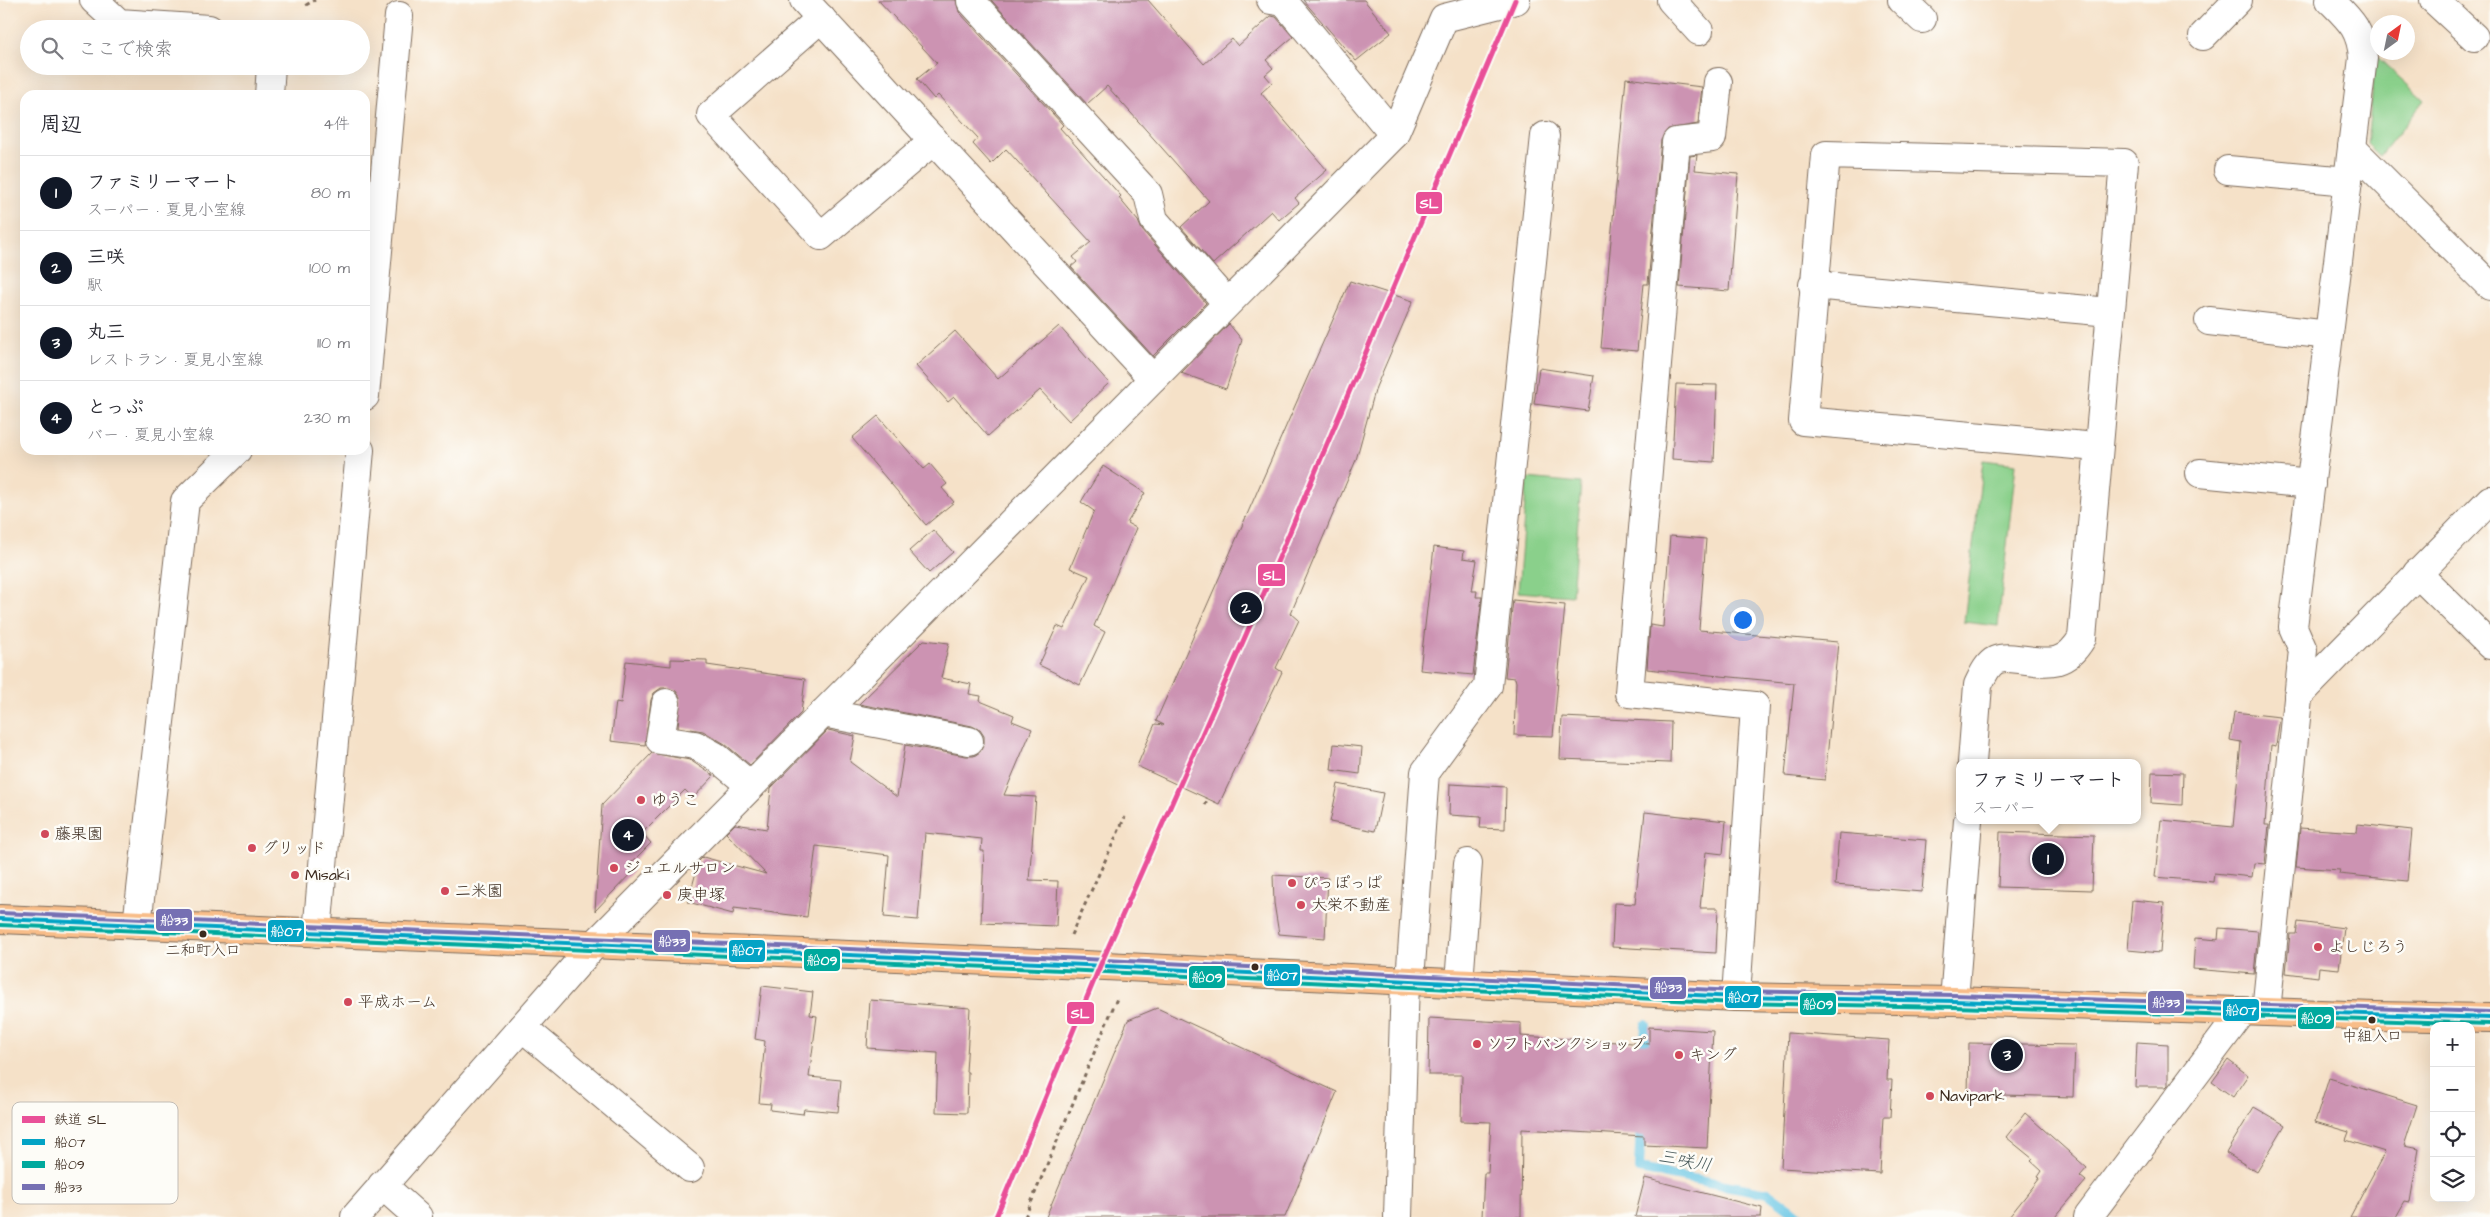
<!DOCTYPE html>
<html lang="ja">
<meta charset="utf-8">
<style>
:root{--surface:#fff;--page:#f7f7f7;--text:#2b2b33;--muted:#7c7c81;--line:#e1e1e2;--accent:#111827}
body{margin:0;font-family:"Architects Daughter","Klee One",sans-serif;background:var(--page);color:var(--text)}
.controls{position:absolute;right:15px;bottom:15px;display:grid;overflow:hidden;border-radius:10px;box-shadow:0 5px 20px #0002}
.controls button{width:45px;height:45px;display:grid;place-items:center;padding:0;border:0;border-bottom:1px solid var(--line);background:var(--surface);color:var(--text);font:25px sans-serif}
.compass{position:absolute;left:2370px;top:15px;width:45px;height:45px;border-radius:50%;background:var(--surface);box-shadow:0 5px 20px #0002;rotate:33deg}
.you{position:absolute;left:1742px;top:619px;width:18px;height:18px;margin:-12px;border:4px solid #fff;border-radius:50%;background:#1a73e8;box-shadow:0 0 0 8px #1a73e833}
.badge{display:grid;place-items:center;width:32px;height:32px;border-radius:50%;background:var(--accent);color:#fff;font-size:16px;font-weight:700}
.pin{position:absolute;translate:-50% -50%;border:2px solid #fff;box-shadow:0 1px 5px #0006}
.popup{position:absolute;left:1956px;top:759px;width:185px;height:65px;box-sizing:border-box;display:grid;place-content:center;border-radius:10px;background:var(--surface);filter:drop-shadow(0 1px 4px #0005);font-size:16px;white-space:nowrap;color:var(--muted)}
.popup b{font-size:19px;color:var(--text)}
.popup::after{content:'';position:absolute;left:50%;top:100%;margin-left:-10px;border:10px solid transparent;border-top-color:var(--surface)}
.list{margin:0;padding:0;list-style:none}
h2{display:flex;justify-content:space-between;align-items:center;height:65px;margin:0;padding:0 20px;font-size:21px}
h2 small{font-size:16px;font-weight:400;color:var(--muted)}
.list li{display:grid;grid-template-columns:32px 1fr auto;gap:15px;align-items:center;box-sizing:border-box;height:75px;padding:0 20px;border-top:1px solid var(--line)}
.list b{display:block;font-size:19px;white-space:nowrap}
.list p{margin:0;font-size:16px;white-space:nowrap;color:var(--muted)}
.list em{font-size:16px;font-style:normal;color:var(--muted)}
.icon{flex:none;width:28px;height:28px;fill:none;stroke:currentColor;stroke-width:2;stroke-linecap:round;stroke-linejoin:round}
.map{position:relative;flex:none;width:2490px;height:1217px;overflow:hidden}
.search{position:absolute;background:var(--surface);box-shadow:0 5px 20px #0002;left:20px;top:20px;width:350px;height:55px;display:flex;align-items:center;gap:12px;box-sizing:border-box;padding:0 18px;border-radius:28px;color:var(--muted);font-size:19px}
.panel{position:absolute;background:var(--surface);box-shadow:0 5px 20px #0002;left:20px;top:90px;width:350px;height:365px;border-radius:15px}
.map>svg:first-child{display:block}
</style>
<div class="map">
<svg width="2490" height="1217" viewBox="0 0 2490 1217">
<rect width="100%" height="100%" fill="#fdfcf7"/>
<filter id="ink" filterUnits="userSpaceOnUse"><feTurbulence type="fractalNoise" baseFrequency=".02" numOctaves="2"/><feDisplacementMap in="SourceGraphic" scale="10" xChannelSelector="R" yChannelSelector="G"/><feConvolveMatrix kernelMatrix="1 2 1 2 8 2 1 2 1" color-interpolation-filters="sRGB"/></filter>
<filter id="wash" filterUnits="userSpaceOnUse"><feTurbulence type="fractalNoise" baseFrequency=".0096" numOctaves="4" result="noise"/><feDisplacementMap in="SourceGraphic" scale="20" xChannelSelector="R" yChannelSelector="G"/><feGaussianBlur stdDeviation="1.12" result="paint"/><feColorMatrix in="noise" values="0 0 0 0 0 0 0 0 0 0 0 0 0 0 0 0 0 1.4 0 .05"/><feComposite in="paint" operator="in"/></filter>
<g filter="url(#wash)">
<rect width="100%" height="100%" fill="#f5e1c8"/>
<g fill="#8ad08b" stroke="#627d54">
<path d="M2376 56 2424 100 2380 156 2367 144Z"/>
<path d="M1983 460 2016 464 1998 626 1964 622Z"/>
<path d="M1527 478 1581 483 1572 596 1518 592Z"/>
</g>
<g fill="none" stroke-linecap="round" stroke-linejoin="round">
<g stroke="#67c6e5" stroke-width="10">
<path d="M1644 1057 1646 1025"/>
<path d="M1641 1123 1639 1169 1768 1193 1801 1217"/>
</g>
</g>
<g id="blocks">
<g fill="#cc93b2">
<path d="M878 0H956L959 12 1063 125 1060 128 1121 196 1119 198 1138 221 1142 230 1206 303 1153 356 1071 267 1077 262 1073 257 1091 242 1006 149 991 164 973 144 978 138 938 95 934 99 917 79 937 63Z"/>
<path d="M991 0H1148L1204 64 1232 39 1238 46 1271 16 1276 17 1293 37 1266 60 1273 68 1265 75 1272 83 1261 93 1327 170 1295 198 1299 203 1279 220 1271 211 1213 264 1181 227 1209 201 1107 86 1087 104Z"/>
<path d="M1303 0H1364L1391 33 1356 61Z"/>
<path d="M1626 78 1702 87 1698 124 1668 129 1661 140 1648 284H1644L1637 351 1601 348Z"/>
<path d="M1697 155 1695 170 1738 174 1729 291 1679 287 1690 156Z"/>
<path d="M1350 281 1413 301 1376 387 1356 460 1291 613 1299 620 1276 668 1282 672 1219 804 1137 766 1155 724 1164 725 1156 721Z"/>
<path d="M1229 324 1242 340 1226 389 1181 373Z"/>
<path d="M1059 326 1109 383 1069 421 1040 390 988 436 954 397 948 402 916 366 955 331 998 379Z"/>
<path d="M1539 368 1594 376 1588 411 1534 404Z"/>
<path d="M1676 384 1717 385 1714 462 1672 459Z"/>
<path d="M878 416 924 469 930 464 947 484 942 488 954 502 926 525 852 438Z"/>
<path d="M1103 466 1145 493 1127 523 1136 528 1094 626 1105 632 1080 685 1039 665 1057 626 1064 629 1089 576 1070 568 1094 511 1081 502Z"/>
<path d="M933 530 953 552 929 573 909 551Z"/>
<path d="M1670 536 1706 539 1699 630 1838 642 1825 780 1785 776 1794 683 1647 669 1650 625 1663 627Z"/>
<path d="M1434 547 1464 551 1463 558 1477 560 1472 591H1477L1476 597H1482L1473 675 1420 670Z"/>
<path d="M1513 600 1565 605 1553 736 1514 735 1516 682 1515 678 1505 677Z"/>
<path d="M924 640 949 643 941 678 971 684 969 694 981 696 980 701 1014 715 1012 721 1032 729 1004 795 1036 797 1029 880 1058 881 1056 926 981 923 984 851H981L982 839 925 833 918 920 884 917 889 855 816 846 807 917 734 908 733 914 688 902 699 861 703 857 766 874 726 833 735 824 767 829 771 788 828 730 855 736 850 762 897 797 905 745 966 756H974L980 752 984 744V736L980 730 972 726 859 704Z"/>
<path d="M671 659 707 660V665L805 679 801 713 750 765 725 744 703 731 678 727 680 697 676 691 669 688H661L654 693 651 700 645 745 611 741 616 702 621 703 626 661 671 666Z"/>
<path d="M2234 712 2280 717 2276 746 2271 745 2265 825H2269L2265 864 2254 863 2252 877 2214 873 2213 882 2155 877 2161 820 2233 827 2241 742 2230 740Z"/>
<path d="M1562 717 1671 722 1670 763 1560 759Z"/>
<path d="M1334 744 1362 747 1360 774 1331 770Z"/>
<path d="M652 753 690 760 714 776 693 798 685 790 642 833 651 843 628 866 633 871 595 911 602 805Z"/>
<path d="M2152 772 2183 773 2182 805 2151 803Z"/>
<path d="M1338 784 1383 793 1375 831 1330 822Z"/>
<path d="M1450 784 1506 787 1505 829 1480 828 1481 817 1449 815Z"/>
<path d="M1645 812 1726 821 1723 854 1706 852 1700 908H1718L1716 953 1612 947 1614 903 1635 904Z"/>
<path d="M2358 824 2412 830 2407 881 2339 874 2340 870 2296 867 2300 828 2357 832Z"/>
<path d="M2000 832 2094 835 2092 890 1998 887Z"/>
<path d="M1839 833 1926 840 1922 892 1835 885Z"/>
<path d="M1273 875 1328 878 1325 938 1279 934 1274 903Z"/>
<path d="M2132 900 2164 903 2160 953 2128 950Z"/>
<path d="M2298 922 2344 928 2339 969 2319 967 2318 977 2286 973 2290 934H2296Z"/>
<path d="M2219 928 2258 931 2254 974 2193 969 2195 938 2218 940Z"/>
<path d="M762 986 813 992 810 1015 817 1016 809 1077 841 1080 838 1112 804 1109 803 1114 770 1110 771 1104 759 1103 765 1041 755 1039Z"/>
<path d="M870 1000 970 1008 966 1072H968L967 1113 936 1112 938 1053 867 1048Z"/>
<path d="M1157 1008 1337 1092 1285 1217H1046L1128 1020Z"/>
<path d="M1429 1018 1521 1023V1036L1649 1044V1027L1713 1031 1707 1148 1644 1145V1136L1522 1129 1521 1217H1482L1484 1173H1488L1491 1122 1461 1121 1462 1075H1428Z"/>
<path d="M1788 1033 1889 1040 1887 1080H1892L1890 1117H1883L1880 1174 1781 1168Z"/>
<path d="M2137 1042 2168 1044V1085L2166 1087H2135Z"/>
<path d="M1969 1043 2075 1045 2073 1097 1968 1094Z"/>
<path d="M2228 1060 2248 1075 2233 1097 2212 1082Z"/>
<path d="M2329 1078 2417 1105 2404 1146 2419 1149 2410 1202 2405 1201 2396 1217H2350L2385 1152 2346 1140 2349 1132 2315 1122Z"/>
<path d="M2254 1107 2285 1125 2257 1172 2226 1153Z"/>
<path d="M2025 1113 2087 1168 2080 1176 2086 1181 2055 1217H2009L2040 1178 2038 1177 2042 1171 2031 1161 2033 1159 2006 1137Z"/>
<path d="M1645 1178 1762 1208 1761 1217H1635Z"/>
</g>
</g>
</g>
<g filter="url(#ink)">
<use href="#blocks" fill-opacity="0" stroke="#7c6a5a" stroke-width="1"/>
<g fill="none" stroke-linecap="round" stroke-linejoin="round">
<g stroke="#7c6a5a" stroke-width="30">
<g id="minor">
<path d="M94 0 119 23 209 29"/>
<path d="M804 0 1153 379"/>
<path d="M1271 0 1284 2 1394 135"/>
<path d="M1671 0 1699 31"/>
<path d="M1902 0 1922 19"/>
<path d="M2434 0 2474 37"/>
<path d="M971 1 1148 194 1154 220 1227 303"/>
<path d="M821 18 711 115 821 236 934 140"/>
<path d="M2203 36 2238 0"/>
<path d="M1718 82 1712 138 1676 142 1629 693 1755 706 1736 997"/>
<path d="M269 95 271 66"/>
<path d="M2352 148 2490 286"/>
<path d="M2228 170 2348 181"/>
<path d="M1813 285 2110 312"/>
<path d="M2209 321 2329 335"/>
<path d="M365 396 399 16"/>
<path d="M2200 473 2311 484"/>
<path d="M2417 573 2490 645"/>
<path d="M2298 696 2490 500"/>
<path d="M666 703 660 740 695 745 715 756 751 786"/>
<path d="M823 713 969 741"/>
<path d="M1972 763 1978 685C1982 677 1987 664 1996 660 2003 657 2011 658 2018 659 2049 663 2065 667 2082 638L2124 163 1826 155 1803 421 2097 447"/>
<path d="M137 925 185 501 237 450"/>
<path d="M317 933 360 450"/>
<path d="M1410 980 1425 772 1488 686 1545 136"/>
<path d="M1459 983 1468 863"/>
<path d="M1954 1001 1968 820"/>
<path d="M2266 1011 2303 650 2293 627 2363 58C2361 29 2350 20 2330 0"/>
<path d="M522 1027 690 1168"/>
<path d="M382 1185 418 1217"/>
<path d="M355 1217 595 944 1394 135 1444 18 1516 0"/>
<path d="M1398 1217 1405 980"/>
<path d="M2088 1217 2243 1011"/>
</g>
</g>
<g stroke="#7c6a5a" stroke-width="30">
<path id="major" d="M0 919 1085 965 1736 997 1954 1001 2375 1016 2490 1018"/>
</g>
<g stroke="#7c6a5a" stroke-width="3" stroke-dasharray="4 4" stroke-linecap="butt">
<path d="M306 5 315 0"/>
<path d="M1205 805 1208 799"/>
<path d="M1071 935 1125 817"/>
<path d="M1025 1217 1118 996"/>
</g>
<use href="#minor" stroke="#fff" stroke-width="28"/>
<use href="#major" stroke="#f8bd89" stroke-width="28"/>
<g stroke="#fdfcf7" stroke-width="8">
<path id="bus-1" d="M0 919 1085 965 1736 997 1954 1001 2490 1018"/>
</g>
<g stroke="#fdfcf7" stroke-width="8">
<path id="bus-2" d="M0 925 1085 971 1736 1003 1954 1007 2490 1024"/>
</g>
<g stroke="#fdfcf7" stroke-width="8">
<path id="bus-3" d="M0 913 1085 959 1736 991 1954 995 2490 1012"/>
</g>
<use href="#bus-1" stroke="#03a3c5" stroke-width="4"/>
<use href="#bus-2" stroke="#00a99d" stroke-width="4"/>
<use href="#bus-3" stroke="#7670b3" stroke-width="4"/>
<g stroke="#fdfcf7" stroke-width="9">
<path id="rail-1" d="M996 1217 1100 966 1256 612 1515 0"/>
</g>
<use href="#rail-1" stroke="#e95098" stroke-width="5"/>
</g>
</g>
<g fill="#d1495b" stroke="#fdfcf7" stroke-width="2">
<circle cx="641" cy="800" r="5"/>
<circle cx="45" cy="834" r="5"/>
<circle cx="252" cy="848" r="5"/>
<circle cx="614" cy="868" r="5"/>
<circle cx="295" cy="875" r="5"/>
<circle cx="1292" cy="883" r="5"/>
<circle cx="445" cy="891" r="5"/>
<circle cx="667" cy="895" r="5"/>
<circle cx="1301" cy="905" r="5"/>
<circle cx="2318" cy="947" r="5"/>
<circle cx="348" cy="1002" r="5"/>
<circle cx="1477" cy="1044" r="5"/>
<circle cx="1679" cy="1055" r="5"/>
<circle cx="1930" cy="1096" r="5"/>
</g>
<g fill="#3b2a1e" stroke="#fdfcf7" stroke-width="2">
<circle cx="203" cy="934" r="4.5"/>
<circle cx="1255" cy="967" r="4.5"/>
<circle cx="2372" cy="1020" r="4.5"/>
</g>
<g text-anchor="middle" dominant-baseline="central" stroke-width="5" stroke-linejoin="round" paint-order="stroke">
<g font-size="15" fill="#3b2a1e" stroke="#fdfcf7">
<text x="203" y="950">二和町入口</text>
<text x="2372" y="1036">中組入口</text>
</g>
<g font-size="16" fill="#3b2a1e" stroke="#fdfcf7" text-anchor="start">
<text x="651" y="800">ゆうこ</text>
<text x="55" y="834">藤果園</text>
<text x="262" y="848">グリッド</text>
<text x="624" y="868">ジュエルサロン</text>
<text x="305" y="875">Misaki</text>
<text x="1302" y="883">ぴっぽっぱ</text>
<text x="455" y="891">二米園</text>
<text x="677" y="895">庚申塚</text>
<text x="1311" y="905">大栄不動産</text>
<text x="2328" y="947">よしじろう</text>
<text x="358" y="1002">平成ホーム</text>
<text x="1487" y="1044">ソフトバンクショップ</text>
<text x="1689" y="1055">キング</text>
<text x="1940" y="1096">Navipark</text>
</g>
<g font-size="18" font-style="italic" fill="#48595a" stroke="#fdfcf7">
<text transform="translate(1685 1161) rotate(11)">三咲川</text>
</g>
</g>
<rect x="12" y="1102" width="166" height="102" rx="8" fill="#fdfcf7" stroke="#c3bdb6" stroke-width="1"/>
<rect x="22" y="1116" width="23" height="7" fill="#e95098"/>
<rect x="22" y="1139" width="23" height="6" fill="#03a3c5"/>
<rect x="22" y="1161" width="23" height="7" fill="#00a99d"/>
<rect x="22" y="1184" width="23" height="6" fill="#7670b3"/>
<g font-size="14" fill="#3b2a1e">
<text x="54" y="1124">鉄道 SL</text>
<text x="54" y="1147">船07</text>
<text x="54" y="1169">船09</text>
<text x="54" y="1192">船33</text>
</g>
<g stroke="#fdfcf7" stroke-width="2">
<rect x="1415" y="191" width="28" height="24" rx="5" fill="#e95098"/>
<rect x="1257" y="563" width="29" height="24" rx="5" fill="#e95098"/>
<rect x="155" y="908" width="38" height="24" rx="5" fill="#7670b3"/>
<rect x="267" y="919" width="38" height="24" rx="5" fill="#03a3c5"/>
<rect x="653" y="929" width="38" height="24" rx="5" fill="#7670b3"/>
<rect x="728" y="939" width="38" height="24" rx="5" fill="#03a3c5"/>
<rect x="803" y="948" width="38" height="24" rx="5" fill="#00a99d"/>
<rect x="1263" y="963" width="38" height="24" rx="5" fill="#03a3c5"/>
<rect x="1188" y="965" width="38" height="24" rx="5" fill="#00a99d"/>
<rect x="1649" y="976" width="38" height="24" rx="5" fill="#7670b3"/>
<rect x="1724" y="985" width="38" height="24" rx="5" fill="#03a3c5"/>
<rect x="2147" y="990" width="38" height="24" rx="5" fill="#7670b3"/>
<rect x="1799" y="992" width="38" height="24" rx="5" fill="#00a99d"/>
<rect x="2222" y="998" width="38" height="24" rx="5" fill="#03a3c5"/>
<rect x="1066" y="1001" width="29" height="24" rx="5" fill="#e95098"/>
<rect x="2297" y="1006" width="38" height="24" rx="5" fill="#00a99d"/>
</g>
<g font-size="14" text-anchor="middle" font-weight="bold" fill="#fff">
<text x="1429" y="208">SL</text>
<text x="1272" y="580">SL</text>
<text x="174" y="925">船33</text>
<text x="286" y="936">船07</text>
<text x="672" y="946">船33</text>
<text x="747" y="955">船07</text>
<text x="822" y="965">船09</text>
<text x="1282" y="980">船07</text>
<text x="1207" y="982">船09</text>
<text x="1668" y="992">船33</text>
<text x="1743" y="1002">船07</text>
<text x="2166" y="1007">船33</text>
<text x="1818" y="1009">船09</text>
<text x="2241" y="1015">船07</text>
<text x="1080" y="1018">SL</text>
<text x="2316" y="1023">船09</text>
</g>
</svg>
<div class="controls">
<button>+</button>
<button>−</button>
<button><svg class="icon" aria-label="locate" viewBox="0 0 24 24"><circle cx="12" cy="12" r="6"/><path d="M12 2v4M12 18v4M2 12h4M18 12h4"/></svg></button>
<button><svg class="icon" aria-label="layers" viewBox="0 0 24 24"><path d="M12 4l9 5-9 5-9-5zM3 14l9 5 9-5"/></svg></button>
</div>
<svg class="compass" viewBox="-18 -18 36 36"><path d="M0-13l5 13h-10z" fill="#e53935"/><path d="M0 13l5-13h-10z" fill="#7c7c81"/></svg>
<div class="you"></div>
<div class="pin badge" style="left:2048px;top:859px">1</div>
<div class="popup"><b>ファミリーマート</b>スーパー</div>
<div class="pin badge" style="left:1246px;top:608px">2</div>
<div class="pin badge" style="left:2007px;top:1055px">3</div>
<div class="pin badge" style="left:628px;top:835px">4</div>
<div class="search"><svg class="icon" aria-label="search" viewBox="0 0 24 24"><circle cx="10" cy="10" r="6"/><path d="M15 15l6 6"/></svg>ここで検索</div>
<section class="panel">
<h2>周辺<small>4件</small></h2>
<ul class="list">
<li><span class="badge">1</span><div><b>ファミリーマート</b><p>スーパー · 夏見小室線</p></div><em>80 m</em></li>
<li><span class="badge">2</span><div><b>三咲</b><p>駅</p></div><em>100 m</em></li>
<li><span class="badge">3</span><div><b>丸三</b><p>レストラン · 夏見小室線</p></div><em>110 m</em></li>
<li><span class="badge">4</span><div><b>とっぷ</b><p>バー · 夏見小室線</p></div><em>230 m</em></li>
</ul>
</section>
</div>
